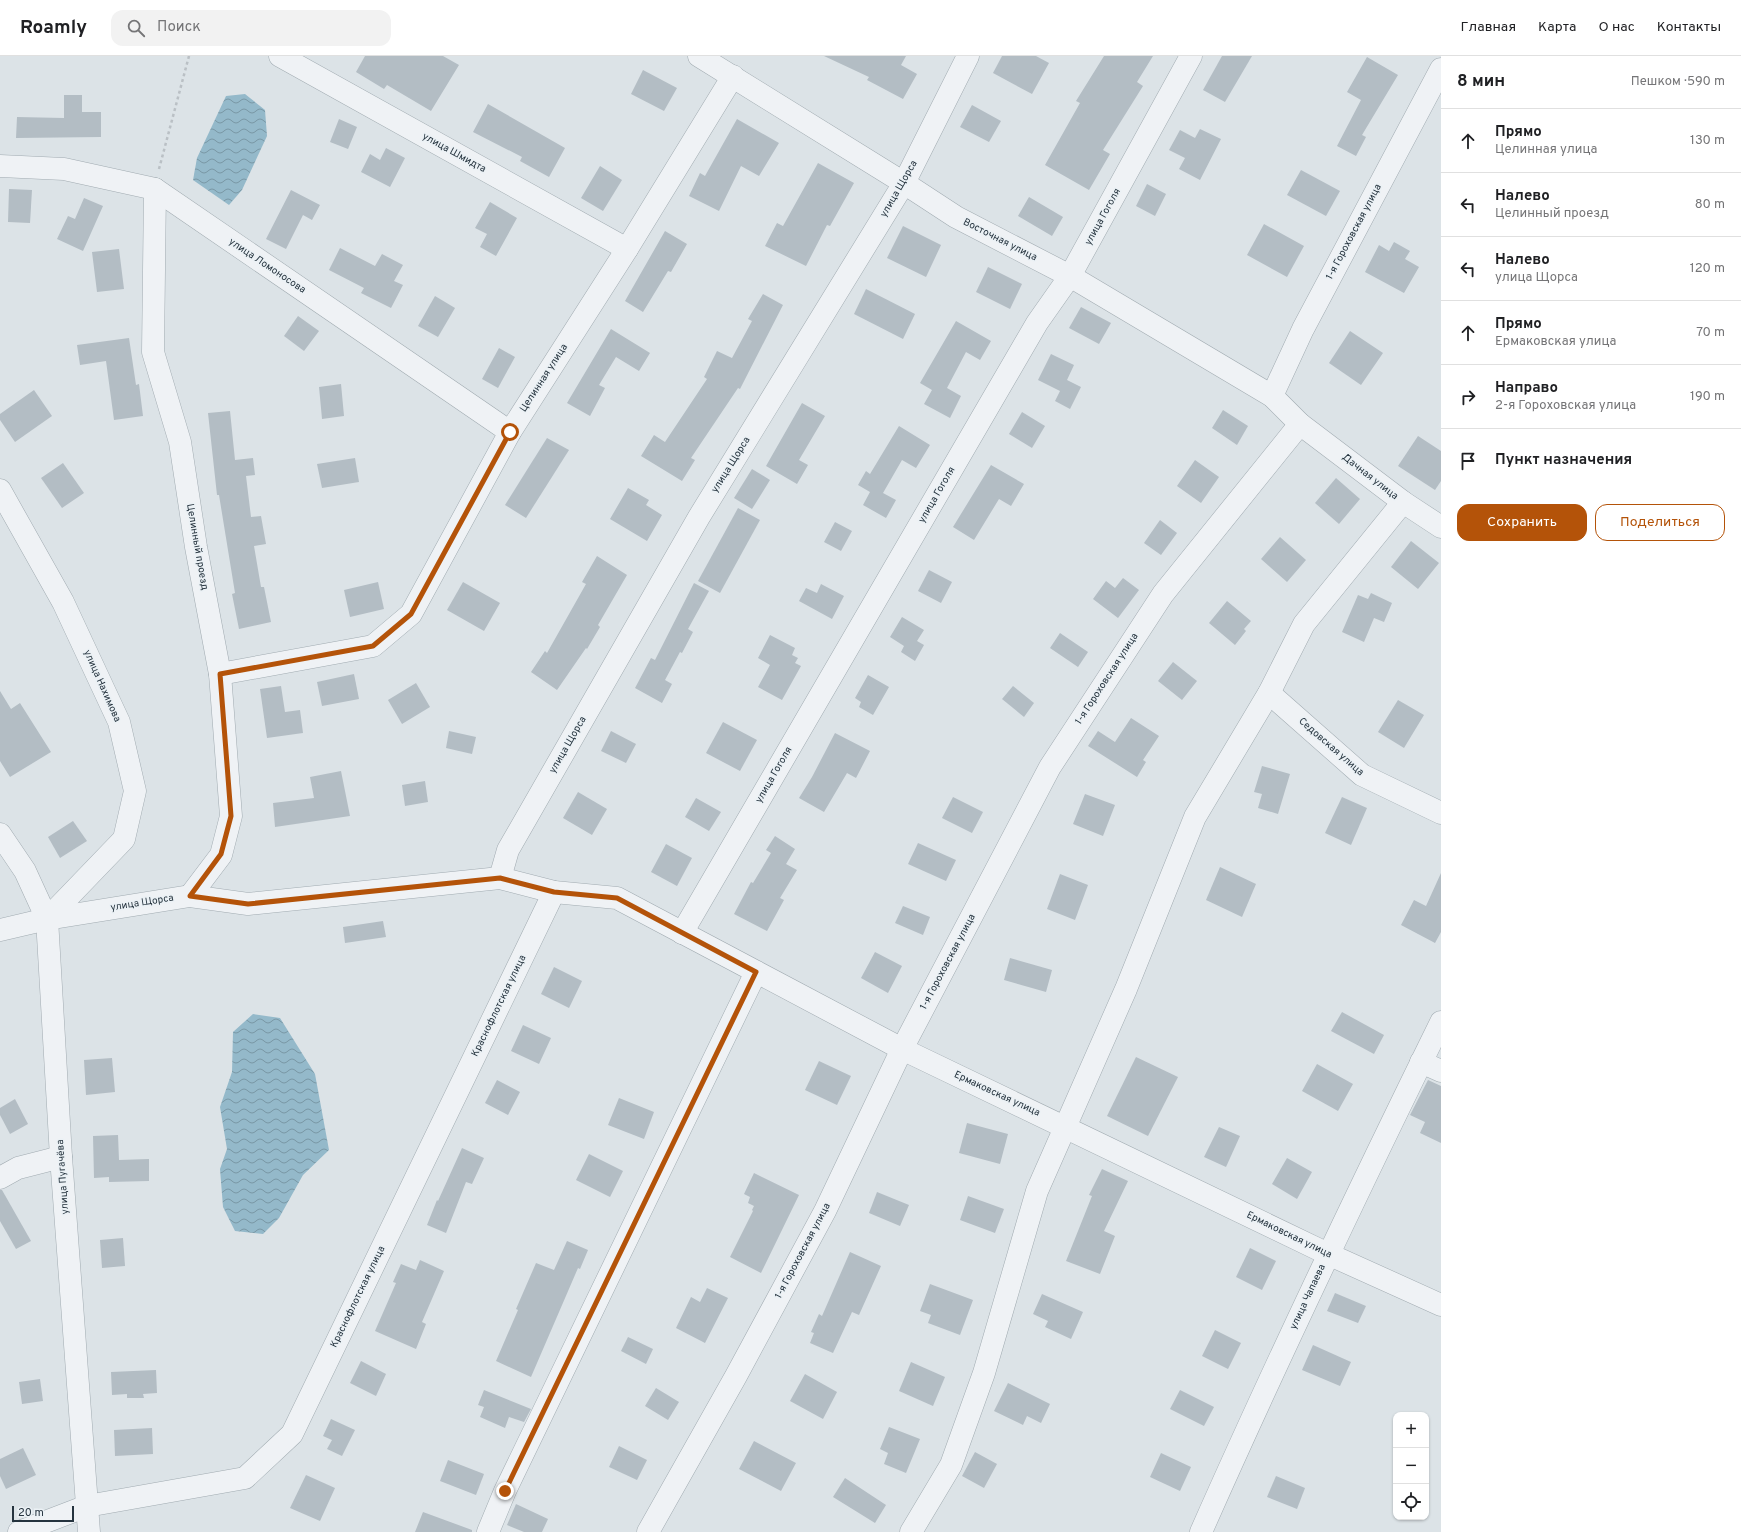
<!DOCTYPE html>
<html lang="ru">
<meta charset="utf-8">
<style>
:root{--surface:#fff;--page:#f2f2f2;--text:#202124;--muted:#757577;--line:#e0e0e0;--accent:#b45309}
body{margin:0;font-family:Overpass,sans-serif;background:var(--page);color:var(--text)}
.controls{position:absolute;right:12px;bottom:12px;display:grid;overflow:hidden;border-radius:8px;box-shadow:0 1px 3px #0004}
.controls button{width:36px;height:36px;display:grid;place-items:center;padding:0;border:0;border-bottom:1px solid var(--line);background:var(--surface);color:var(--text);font:20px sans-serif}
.scale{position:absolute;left:12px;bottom:10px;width:62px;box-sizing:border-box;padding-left:4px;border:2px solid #25333e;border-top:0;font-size:11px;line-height:14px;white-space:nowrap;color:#25333e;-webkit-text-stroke:3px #ebf1f5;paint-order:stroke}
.stop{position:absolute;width:12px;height:12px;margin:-9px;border:3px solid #b45309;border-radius:50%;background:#fff}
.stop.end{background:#b45309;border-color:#fff;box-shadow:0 1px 4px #0008}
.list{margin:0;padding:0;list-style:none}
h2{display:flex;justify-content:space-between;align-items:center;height:52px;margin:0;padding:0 16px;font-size:17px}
h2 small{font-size:13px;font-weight:400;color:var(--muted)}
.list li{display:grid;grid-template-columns:26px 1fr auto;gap:12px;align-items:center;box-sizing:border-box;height:64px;padding:0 16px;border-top:1px solid var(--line)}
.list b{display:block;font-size:15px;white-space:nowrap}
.list p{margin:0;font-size:13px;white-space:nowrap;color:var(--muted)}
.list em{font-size:13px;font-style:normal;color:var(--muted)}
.actions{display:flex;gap:8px;padding:12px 16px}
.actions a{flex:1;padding:9px 0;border:1px solid var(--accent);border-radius:12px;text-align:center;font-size:14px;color:var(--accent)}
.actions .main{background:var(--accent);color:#fff}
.icon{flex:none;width:22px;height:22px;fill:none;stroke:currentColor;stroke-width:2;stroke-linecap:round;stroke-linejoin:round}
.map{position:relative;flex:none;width:1441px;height:1476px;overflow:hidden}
header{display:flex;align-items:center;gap:24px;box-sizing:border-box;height:56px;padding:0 20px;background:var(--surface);border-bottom:1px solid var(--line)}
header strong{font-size:19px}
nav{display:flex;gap:22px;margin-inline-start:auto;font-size:14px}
.search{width:280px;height:36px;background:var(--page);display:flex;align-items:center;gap:10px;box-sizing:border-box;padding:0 14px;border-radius:12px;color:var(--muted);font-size:15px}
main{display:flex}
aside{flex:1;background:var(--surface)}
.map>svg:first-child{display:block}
</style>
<header>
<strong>Roamly</strong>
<div class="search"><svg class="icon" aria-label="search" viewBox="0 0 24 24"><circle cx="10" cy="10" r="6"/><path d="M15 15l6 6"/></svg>Поиск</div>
<nav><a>Главная</a><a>Карта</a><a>О нас</a><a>Контакты</a></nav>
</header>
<main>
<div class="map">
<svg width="1441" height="1476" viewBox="0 0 1441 1476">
<defs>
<pattern id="water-waves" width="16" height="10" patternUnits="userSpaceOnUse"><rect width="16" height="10" fill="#94b9ca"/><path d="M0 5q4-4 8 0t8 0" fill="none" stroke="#7997a5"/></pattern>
</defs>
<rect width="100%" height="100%" fill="#dce3e7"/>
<g fill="url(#water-waves)">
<path d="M245 38 265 54 267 80 242 134 229 149 193 124 197 102 226 40Z"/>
<path d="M253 958 280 962 315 1018 329 1094 303 1119 279 1162 263 1178 235 1175 223 1151 220 1113 227 1093 220 1051 232 1016 233 976Z"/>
</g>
<g fill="#b3bdc4">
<path d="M365 0H443L459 9 431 55 387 29 384 33 356 16Z"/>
<path d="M824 0H906L901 9 917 18 903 43 867 24 869 21Z"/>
<path d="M1002 0H1036L1049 7 1032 38 993 17Z"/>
<path d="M1104 0H1153L1137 26 1143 30 1103 94 1110 98 1089 134 1045 109 1080 47 1076 45Z"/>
<path d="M1222 0H1252L1225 46 1203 34Z"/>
<path d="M1367 1 1398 19 1362 79 1366 81 1356 100 1337 90 1361 44 1347 36Z"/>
<path d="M643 14 677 32 664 55 631 38Z"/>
<path d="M64 39H82V56H101V81L16 82 17 61 64 62Z"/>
<path d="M488 48 565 92 549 121 520 105 522 101 473 76Z"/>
<path d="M972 49 1001 65 989 86 960 71Z"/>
<path d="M339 63 357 71 348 93 330 86Z"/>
<path d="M737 63 779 87 759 120 741 110 719 155 689 140 700 117 705 120Z"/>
<path d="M1200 73 1221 83 1200 124 1179 113 1185 102 1169 94 1180 74 1195 82Z"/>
<path d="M386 92 405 102 390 131 361 116 370 98 380 104Z"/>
<path d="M818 107 854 127 830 170 827 169 806 210 765 190 777 167 783 170Z"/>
<path d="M600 110 622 124 603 155 581 142Z"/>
<path d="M1301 114 1340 135 1326 160 1287 139Z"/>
<path d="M1147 128 1166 138 1155 160 1136 150Z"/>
<path d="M9 133 32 134 30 167 8 166Z"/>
<path d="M291 134 320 149 312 164 303 159 286 193 266 183Z"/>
<path d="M1029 141 1063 161 1052 180 1018 160Z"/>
<path d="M84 142 103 150 83 195 57 183 68 160 75 163Z"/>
<path d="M490 146 517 162 496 200 480 191 487 178 475 172Z"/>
<path d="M1264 168 1304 190 1287 221 1247 199Z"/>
<path d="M903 170 941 189 926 221 887 202Z"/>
<path d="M665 175 687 188 671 216 668 215 643 256 625 245Z"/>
<path d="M1394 186 1410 195 1405 203 1419 211 1404 237 1365 216 1379 189 1389 195Z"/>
<path d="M340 192 375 210 382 198 403 209 394 225 403 229 391 252 361 237 364 232 329 214Z"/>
<path d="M119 193 124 233 97 236 92 196Z"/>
<path d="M988 211 1022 228 1010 253 976 236Z"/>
<path d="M866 233 915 258 903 283 854 258Z"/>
<path d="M763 238 783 249 740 333 738 332 691 402 695 404 682 425 641 400 654 379 665 386 707 323 704 321 717 295 732 302 752 265 748 263Z"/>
<path d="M435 240 455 252 438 281 418 270Z"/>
<path d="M1081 251 1111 267 1099 288 1069 272Z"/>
<path d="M298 260 319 275 304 295 284 280Z"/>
<path d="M956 265 991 285 980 304 966 296 947 332 961 340 950 362 924 348 932 334 920 327Z"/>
<path d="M611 273 650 297 639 315 616 301 599 329 605 332 590 360 567 347Z"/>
<path d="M1350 275 1383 297 1361 329 1329 307Z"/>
<path d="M129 282 136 329 139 328 143 360 114 364 106 305 80 309 77 289Z"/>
<path d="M499 292 515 301 498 332 482 323Z"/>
<path d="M1051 298 1074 309 1067 324 1081 331 1070 353 1055 345 1060 335 1038 324Z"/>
<path d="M341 328 344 360 322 363 319 331Z"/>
<path d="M34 334 52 360 15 386 0 364V358Z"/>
<path d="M802 347 825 360 799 404 808 409 797 428 766 410Z"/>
<path d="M1223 354 1248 370 1237 389 1212 372Z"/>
<path d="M230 355 235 404 253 402 255 419 246 420 251 461 261 460 266 488 254 490 261 531H264L271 566 239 573 232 538 235 537 219 439H217L208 357Z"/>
<path d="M1022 356 1045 370 1032 392 1009 378Z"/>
<path d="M899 370 930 389 916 412 902 404 883 437 896 444 886 462 863 449 870 436 858 429 866 415 870 418Z"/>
<path d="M1418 380 1441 395V425L1435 434 1398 410Z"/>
<path d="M547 382 569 394 526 462 505 449Z"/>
<path d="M355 402 359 426 322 432 317 408Z"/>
<path d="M1195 404 1219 421 1201 447 1177 430Z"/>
<path d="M63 407 84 437 62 452 41 422Z"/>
<path d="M991 409 1024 428 1011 450 999 443 974 484 953 471Z"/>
<path d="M752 413 770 424 752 453 734 442Z"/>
<path d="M1336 422 1360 443 1339 468 1315 447Z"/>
<path d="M628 432 649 444 646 449 662 459 647 485 610 463Z"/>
<path d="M738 452 760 464 720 537 698 525Z"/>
<path d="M1160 464 1177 477 1161 499 1144 487Z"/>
<path d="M835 466 852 475 841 495 824 486Z"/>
<path d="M1280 481 1306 504 1287 526 1261 503Z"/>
<path d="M1411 485 1439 507 1418 533 1391 511Z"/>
<path d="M597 500 627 519 598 569 600 571 587 593 586 592 557 634 531 616 545 595 547 597 586 528 582 526Z"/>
<path d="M929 514 952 526 941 547 918 535Z"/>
<path d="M1123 522 1139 534 1118 562 1093 543 1106 525 1115 532Z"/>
<path d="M378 526 384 553 350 561 344 534Z"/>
<path d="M463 526 500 547 484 575 447 554Z"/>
<path d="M694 527 709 535 688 573 693 576 682 597 680 596 665 624 672 628 662 647 635 632 651 602 655 604Z"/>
<path d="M821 528 844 540 832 563 799 545 806 532 817 537Z"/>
<path d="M1371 537 1392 547 1384 566 1374 562 1364 586 1342 576 1358 539 1368 543Z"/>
<path d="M1227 545 1251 565 1244 573 1246 575 1235 589 1209 567Z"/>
<path d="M902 561 924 574 917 585 924 589 915 605 901 596 904 590 890 581Z"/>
<path d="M1060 577 1088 596 1078 611 1050 592Z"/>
<path d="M770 579 795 592 792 599 798 602 795 607 801 610 782 644 758 631 770 609 758 602Z"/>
<path d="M1173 606 1197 625 1182 644 1158 625Z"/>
<path d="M354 618 359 643 322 650 317 626Z"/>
<path d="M868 619 889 631 873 659 859 651 861 646 855 642Z"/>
<path d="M416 627 430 651 402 668 388 644Z"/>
<path d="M281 630 285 656 300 654 303 677 267 682 260 633Z"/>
<path d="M1013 630 1034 647 1024 661 1002 643Z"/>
<path d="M0 635 11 653 20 647 51 696 10 721 0 705Z"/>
<path d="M1398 644 1424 659 1404 692 1378 676Z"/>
<path d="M1131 662 1159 680 1143 704 1146 706 1137 721 1088 690 1098 675 1115 686Z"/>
<path d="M723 666 757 684 740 715 706 697Z"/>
<path d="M449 675 476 681 472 698 446 692Z"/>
<path d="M611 675 636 688 626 707 601 695Z"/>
<path d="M835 677 870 695 856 722 847 717 824 756 799 742 812 721Z"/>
<path d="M1262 710 1290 718 1278 758 1258 752 1262 738 1254 736Z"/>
<path d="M341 715 350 760 275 771 273 747 314 742 310 721Z"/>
<path d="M425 725 428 746 405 750 402 729Z"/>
<path d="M578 736 607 753 592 779 563 762Z"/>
<path d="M1085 738 1115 749 1103 780 1073 768Z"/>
<path d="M953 741 983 756 972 777 942 762Z"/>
<path d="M1342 741 1367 752 1351 789 1325 777Z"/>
<path d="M696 742 721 756 709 775 685 761Z"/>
<path d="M73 765 87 785 60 802 48 781Z"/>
<path d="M775 780 795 793 786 808 797 814 780 842 784 844 767 875 734 858 751 826 753 827 771 797 766 794Z"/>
<path d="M918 787 956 804 946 825 908 808Z"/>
<path d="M666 788 692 802 677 830 651 816Z"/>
<path d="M1220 811 1256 828 1242 861 1206 844Z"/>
<path d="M1441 817V876L1435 887 1401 869 1414 844 1426 850Z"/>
<path d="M1060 818 1088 829 1075 864 1047 853Z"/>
<path d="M903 850 930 861 923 879 895 867Z"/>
<path d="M383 865 386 881 345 887 343 871Z"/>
<path d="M875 896 902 910 888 937 861 922Z"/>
<path d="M1010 902 1052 914 1046 936 1004 924Z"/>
<path d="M554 911 582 925 569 952 541 938Z"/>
<path d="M1342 956 1384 979 1374 998 1331 975Z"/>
<path d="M523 969 551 982 539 1008 511 995Z"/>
<path d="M1136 1001 1178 1021 1148 1080 1107 1060Z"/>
<path d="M112 1002 115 1036 86 1039 84 1004Z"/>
<path d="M819 1005 851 1020 837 1049 805 1034Z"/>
<path d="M1317 1008 1353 1028 1338 1055 1302 1035Z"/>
<path d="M497 1024 520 1036 508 1059 485 1047Z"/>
<path d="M1428 1024 1441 1030V1087L1420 1077 1425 1066 1410 1059Z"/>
<path d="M619 1042 654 1056 644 1083 608 1069Z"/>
<path d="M15 1043 28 1068 10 1078 0 1059V1052Z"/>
<path d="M967 1067 1008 1078 1000 1108 959 1097Z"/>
<path d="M1219 1071 1240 1080 1226 1111 1204 1101Z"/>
<path d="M118 1079 119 1104 149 1103V1125L109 1126V1121L94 1122 93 1080Z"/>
<path d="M462 1092 484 1102 472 1128 466 1126 446 1177 427 1169 437 1144 438 1145Z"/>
<path d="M589 1098 623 1115 610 1141 576 1124Z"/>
<path d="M1287 1102 1312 1116 1297 1143 1272 1128Z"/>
<path d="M1102 1113 1128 1125 1104 1175 1115 1180 1100 1218 1066 1205 1092 1140 1089 1139Z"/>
<path d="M754 1117 799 1139 761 1217 730 1201 753 1155 752 1154 754 1150 748 1147 750 1141 744 1138Z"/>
<path d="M0 1134H2L31 1185 16 1193 0 1165Z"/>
<path d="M877 1136 909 1149 900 1170 869 1157Z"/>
<path d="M968 1140 1004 1153 995 1177 960 1164Z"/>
<path d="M123 1182 125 1210 102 1212 100 1184Z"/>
<path d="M567 1185 588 1194 580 1213 578 1212 531 1321 496 1305 518 1254 516 1253 536 1207 554 1214Z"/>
<path d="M1250 1192 1276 1205 1262 1234 1236 1221Z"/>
<path d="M850 1196 881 1210 859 1259 852 1256 833 1297 810 1287 814 1277 811 1276 819 1258 822 1260Z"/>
<path d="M420 1204 444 1215 422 1266 426 1268 416 1293 375 1275 396 1227 393 1226 401 1208 416 1214Z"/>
<path d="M930 1228 973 1244 960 1279 928 1267 931 1259 920 1255Z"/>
<path d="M707 1232 728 1242 705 1287 676 1272 691 1241 700 1246Z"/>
<path d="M1335 1237 1366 1250 1358 1267 1327 1255Z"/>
<path d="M1042 1238 1083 1256 1071 1283 1045 1271 1048 1265 1033 1258Z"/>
<path d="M1215 1274 1241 1287 1228 1313 1202 1300Z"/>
<path d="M628 1281 653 1293 646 1308 621 1295Z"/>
<path d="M1313 1289 1351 1306 1340 1330 1302 1314Z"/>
<path d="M361 1305 386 1318 376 1340 350 1327Z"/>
<path d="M911 1306 945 1321 933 1350 899 1335Z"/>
<path d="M156 1314 157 1337 143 1338 144 1342H127V1338L112 1339 111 1316Z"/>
<path d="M805 1318 837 1336 823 1363 790 1345Z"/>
<path d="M40 1323 43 1345 22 1348 19 1326Z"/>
<path d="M1008 1327 1050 1348 1041 1367 1027 1360 1023 1369 994 1355Z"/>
<path d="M656 1332 679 1346 668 1364 645 1350Z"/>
<path d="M484 1334 531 1353 524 1366 509 1361 505 1372 480 1361 484 1351 478 1349Z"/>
<path d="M1180 1334 1214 1351 1204 1370 1170 1353Z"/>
<path d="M331 1363 355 1374 342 1400 327 1393 332 1384 323 1380Z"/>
<path d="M889 1371 920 1383 906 1417 884 1408 888 1397 880 1393Z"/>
<path d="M152 1372 153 1398 115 1400 114 1374Z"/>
<path d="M754 1385 796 1407 781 1435 739 1413Z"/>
<path d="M619 1390 647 1404 637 1424 609 1411Z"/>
<path d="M23 1392 36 1419 6 1433 0 1420V1403Z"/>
<path d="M975 1396 997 1408 984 1432 962 1420Z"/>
<path d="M1161 1397 1191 1411 1180 1435 1150 1421Z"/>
<path d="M448 1404 484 1418 476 1439 440 1425Z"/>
<path d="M306 1419 335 1432 320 1465 290 1452Z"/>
<path d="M1276 1420 1305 1432 1297 1453 1267 1441Z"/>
<path d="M845 1422 886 1449 875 1467 833 1441Z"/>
<path d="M516 1448 548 1463 542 1476H524L507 1469Z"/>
<path d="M423 1456 472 1474V1476H415Z"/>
</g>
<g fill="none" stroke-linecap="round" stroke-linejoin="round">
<g stroke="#a1abb1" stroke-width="23">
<g id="minor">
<path d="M280 0 627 193"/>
<path d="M699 0 904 127 956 161 1070 220 1272 340 1300 368 1403 446 1441 471"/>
<path d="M0 110 64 113 155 133 510 376"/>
<path d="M155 133 153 296 180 386 196 491 220 618 231 760 221 799 190 840"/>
<path d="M1272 340 1303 273 1441 13"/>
<path d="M0 434 63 546 119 666 135 735 124 783 47 863"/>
<path d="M220 618 373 590 411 558 510 376 627 193 733 20"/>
<path d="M1269 637 1362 719 1441 757"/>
<path d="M0 778 25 815 47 863 61 1101 89 1476"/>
<path d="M500 822 508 794 699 461 904 127 968 0"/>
<path d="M0 874 47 863 190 840 248 848 500 822 554 836 617 842 902 993 1328 1198 1441 1249"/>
<path d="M682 877 1037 267 1070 220 1191 0"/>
<path d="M1421 1006 1441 1015"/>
<path d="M0 1122 18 1112 61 1101"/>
<path d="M19 1476 87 1450 245 1422 292 1378 554 836"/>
<path d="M488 1476 505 1435 756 916"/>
<path d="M648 1476 736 1320 825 1155 902 993 1050 711 1163 538 1300 368"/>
<path d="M911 1476 951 1409 984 1317 1037 1135 1126 933 1195 761 1269 637 1304 568 1403 446"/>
<path d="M1201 1476C1277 1304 1358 1135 1441 966"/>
</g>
</g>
<path stroke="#bac0c5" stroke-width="2.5" stroke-dasharray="3 3" stroke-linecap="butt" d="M159 113 189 0"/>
<use href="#minor" stroke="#eff2f5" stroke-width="22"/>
</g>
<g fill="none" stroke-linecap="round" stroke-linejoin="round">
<path stroke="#b45309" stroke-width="5" d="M505 1435 756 916 617 842 554 836 500 822 248 848 190 840 221 798 231 760 220 618 373 590 411 558 510 376"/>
</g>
<g text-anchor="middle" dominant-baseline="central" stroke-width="3" stroke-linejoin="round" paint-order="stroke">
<g font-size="10" fill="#25333e" stroke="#ebf1f5">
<text transform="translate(454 97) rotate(29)">улица Шмидта</text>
<text transform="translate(899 133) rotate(-60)">улица Щорса</text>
<text transform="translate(1103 161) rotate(-61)">улица Гоголя</text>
<text transform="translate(1354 176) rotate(-62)">1-я Гороховская улица</text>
<text transform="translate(1000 184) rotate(27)">Восточная улица</text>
<text transform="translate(267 210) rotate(34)">улица Ломоносова</text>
<text transform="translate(544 322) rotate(-57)">Целинная улица</text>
<text transform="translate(731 409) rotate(-58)">улица Щорса</text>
<text transform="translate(1370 421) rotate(38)">Дачная улица</text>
<text transform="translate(937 439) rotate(-60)">улица Гоголя</text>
<text transform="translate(197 491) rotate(80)">Целинный проезд</text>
<text transform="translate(1107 623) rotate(-57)">1-я Гороховская улица</text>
<text transform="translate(102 630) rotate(66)">улица Нахимова</text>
<text transform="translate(568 689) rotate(-60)">улица Щорса</text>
<text transform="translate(1331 691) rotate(41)">Седовская улица</text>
<text transform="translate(774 719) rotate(-60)">улица Гоголя</text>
<text transform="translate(142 847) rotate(-9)">улица Щорса</text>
<text transform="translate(948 906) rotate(-62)">1-я Гороховская улица</text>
<text transform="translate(499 950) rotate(-64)">Краснофлотская улица</text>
<text transform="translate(997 1038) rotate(25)">Ермаковская улица</text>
<text transform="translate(63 1121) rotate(-94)">улица Пугачёва</text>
<text transform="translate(1289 1179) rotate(26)">Ермаковская улица</text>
<text transform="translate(803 1195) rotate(-62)">1-я Гороховская улица</text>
<text transform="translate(358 1241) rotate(-64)">Краснофлотская улица</text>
<text transform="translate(1308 1241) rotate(-65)">улица Чапаева</text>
</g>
</g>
</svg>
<div class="controls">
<button>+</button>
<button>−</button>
<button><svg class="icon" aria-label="locate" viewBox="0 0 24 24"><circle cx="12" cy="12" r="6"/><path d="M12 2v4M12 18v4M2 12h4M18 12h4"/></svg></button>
</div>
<div class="scale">20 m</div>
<div class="stop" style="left:510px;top:376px"></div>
<div class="stop end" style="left:505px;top:1435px"></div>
</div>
<aside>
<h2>8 мин<small>Пешком · 590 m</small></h2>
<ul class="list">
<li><svg class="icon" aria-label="ahead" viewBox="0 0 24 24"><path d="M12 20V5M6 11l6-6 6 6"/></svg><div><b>Прямо</b><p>Целинная улица</p></div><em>130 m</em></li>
<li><svg class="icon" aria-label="left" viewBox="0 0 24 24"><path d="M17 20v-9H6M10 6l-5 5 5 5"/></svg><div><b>Налево</b><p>Целинный проезд</p></div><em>80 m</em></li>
<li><svg class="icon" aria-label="left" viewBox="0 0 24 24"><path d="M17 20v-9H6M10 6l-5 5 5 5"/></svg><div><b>Налево</b><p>улица Щорса</p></div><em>120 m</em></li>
<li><svg class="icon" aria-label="ahead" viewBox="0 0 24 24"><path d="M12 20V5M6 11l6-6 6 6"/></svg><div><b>Прямо</b><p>Ермаковская улица</p></div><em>70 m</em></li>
<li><svg class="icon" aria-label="right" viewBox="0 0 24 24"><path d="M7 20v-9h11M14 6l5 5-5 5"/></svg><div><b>Направо</b><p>2-я Гороховская улица</p></div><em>190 m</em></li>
<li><svg class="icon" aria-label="arrive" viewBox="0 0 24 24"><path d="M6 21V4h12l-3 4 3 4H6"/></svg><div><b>Пункт назначения</b></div></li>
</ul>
<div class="actions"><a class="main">Сохранить</a><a>Поделиться</a></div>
</aside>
</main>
